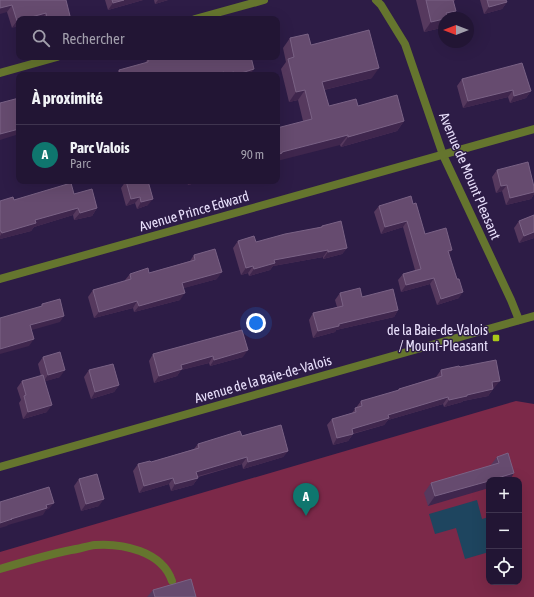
<!DOCTYPE html>
<html lang="fr">
<meta charset="utf-8">
<style>
:root{--surface:#221534;--page:#2e2240;--text:#f1f3f6;--muted:#a29fac;--line:#3f344f;--accent:#0f766e}
body{margin:0;font-family:"Asap Condensed",sans-serif;background:var(--page);color:var(--text)}
.controls{position:absolute;right:12px;bottom:12px;display:grid;overflow:hidden;border-radius:8px;box-shadow:0 4px 16px #0002}
.controls button{width:36px;height:36px;display:grid;place-items:center;padding:0;border:0;border-bottom:1px solid var(--line);background:var(--surface);color:var(--text);font:20px sans-serif}
.compass{position:absolute;left:438px;top:12px;width:36px;height:36px;border-radius:50%;background:var(--surface);box-shadow:0 4px 16px #0002;rotate:270deg}
.you{position:absolute;left:256px;top:323px;width:14px;height:14px;margin:-10px;border:3px solid #fff;border-radius:50%;background:#1a73e8;box-shadow:0 0 0 6px #1a73e833}
.badge{display:grid;place-items:center;width:26px;height:26px;border-radius:50%;background:var(--accent);color:#fff;font-size:13px;font-weight:700}
.pin{position:absolute;translate:-50% -33px;filter:drop-shadow(0 1px 2px #0008)}
.pin::after{content:'';position:absolute;top:21px;width:14px;height:12px;background:inherit;clip-path:polygon(0 0,100% 0,50% 100%)}
.list{margin:0;padding:0;list-style:none}
h2{display:flex;justify-content:space-between;align-items:center;height:52px;margin:0;padding:0 16px;font-size:17px}
h2 small{font-size:13px;font-weight:400;color:var(--muted)}
.list li{display:grid;grid-template-columns:26px 1fr auto;gap:12px;align-items:center;box-sizing:border-box;height:60px;padding:0 16px;border-top:1px solid var(--line)}
.list b{display:block;font-size:15px;white-space:nowrap}
.list p{margin:0;font-size:13px;white-space:nowrap;color:var(--muted)}
.list em{font-size:13px;font-style:normal;color:var(--muted)}
.icon{flex:none;width:22px;height:22px;fill:none;stroke:currentColor;stroke-width:2;stroke-linecap:round;stroke-linejoin:round}
.map{position:relative;flex:none;width:534px;height:597px;overflow:hidden}
.search{position:absolute;background:var(--surface);box-shadow:0 4px 16px #0002;left:16px;top:16px;width:264px;height:44px;display:flex;align-items:center;gap:10px;box-sizing:border-box;padding:0 14px;border-radius:8px;color:var(--muted);font-size:15px}
.panel{position:absolute;background:var(--surface);box-shadow:0 4px 16px #0002;left:16px;top:72px;width:264px;height:112px;border-radius:8px}
.map>svg:first-child{display:block}
</style>
<div class="map">
<svg width="534" height="597" viewBox="0 0 534 597">
<rect width="100%" height="100%" fill="#2d1c46"/>
<path fill="#7c2949" fill-rule="evenodd" d="M516 401 534 404V597H0V552ZM489 480H519V582H489Z"/>
<path fill="#1e455f" d="M477 500 482 519 489 517V552L465 559 456 528 435 534 429 514Z"/>
<g fill="none" stroke-linecap="round" stroke-linejoin="round">
<path stroke="#65752e" stroke-width="8" d="M0 569C23 562 47 555 71 550 79 549 87 546 95 545 122 543 162 551 172 581"/>
<g stroke="#65752e" stroke-width="8">
<path d="M376 0 381 5 405 44 443 155 511 300 519 320"/>
<path d="M195 19 264 0"/>
<path d="M0 73 57 57"/>
<path d="M0 279 534 129"/>
<path d="M0 467 534 316"/>
</g>
</g>
<g fill="#56395e">
<path d="M0 0 68 19H19L12 28 7 12Z"/>
<path d="M105 0H143L108 10Z"/>
<path d="M154 0H168L155 4Z"/>
<path d="M416 0H455L444 18 441 28 424 32Z"/>
<path d="M480 0H506L507 2 502 9 484 14Z"/>
<path d="M290 38 311 45 372 78 324 90 329 106H358L404 121 397 131 341 147 340 145 303 121 298 100 289 102 281 69 286 62 283 48Z"/>
<path d="M148 59H198L250 75H116L119 70 145 63Z"/>
<path d="M462 79 531 91 526 98 510 103 508 97 463 108 457 86Z"/>
<path d="M497 170 534 187V194L531 199 506 205 502 191 496 193 492 177Z"/>
<path d="M126 181 148 205 137 209 135 203 126 206 121 188Z"/>
<path d="M187 181H202L188 185Z"/>
<path d="M74 194 97 208 92 216 74 220 73 215 34 227 31 231 0 239V201Z"/>
<path d="M413 204 425 234 449 254 459 298 437 305 430 284 401 292 398 280 403 274 415 270 403 227 381 234 374 212 379 206Z"/>
<path d="M534 215V238L519 243 514 228 519 221Z"/>
<path d="M322 226 347 248 342 254 323 259V257L273 266 270 270 249 276 248 273 241 275 233 248 238 241 256 242 321 227Z"/>
<path d="M194 255 217 279 183 288 180 300 134 312 133 308 94 318 88 297 93 290 125 281V280L130 274 149 273 190 261Z"/>
<path d="M340 293 362 297 398 310 394 317 336 330 335 332 313 338 309 320 313 313 337 307 335 300Z"/>
<path d="M153 354 243 357 210 366 209 363 181 370 177 376 154 383 149 361Z"/>
<path d="M43 357 60 377 45 381 47 412 23 419 19 403 21 400 17 388 22 381 41 376 38 364Z"/>
<path d="M460 367 495 387 493 388V389L488 396 463 401 462 402 444 407 443 404 388 420 384 425 353 434 348 441 333 445 327 425 332 419 352 413 361 401 397 391 399 389 436 377 441 370Z"/>
<path d="M89 370 119 385 114 392 91 399 84 377Z"/>
<path d="M242 436 288 451 283 457 243 469 242 464 198 477V478L193 485 171 491 169 484 139 493 133 471 138 464 151 462 194 449 198 444Z"/>
<path d="M497 457 514 473 428 506 424 493 431 483 490 466Z"/>
<path d="M79 479 99 506 81 511 74 486Z"/>
<path d="M153 590 196 597H147Z"/>
</g>
<g fill="#3f264d">
<path d="M124 0H143L108 10 113 3Z"/>
<path d="M158 0H168L155 4Z"/>
<path d="M507 2 502 9 484 14 489 7Z"/>
<path d="M12 5 7 12 0 14V8Z"/>
<path d="M456 11 450 18H444V23L441 28 424 32 431 22 446 13Z"/>
<path d="M46 13 42 19H24Z"/>
<path d="M70 16 68 19H61Z"/>
<path d="M17 21H19V26L12 28Z"/>
<path d="M379 68 372 78 315 92 322 82Z"/>
<path d="M254 69 250 75H235Z"/>
<path d="M224 72 221 75H213Z"/>
<path d="M234 72 232 75H224V74Z"/>
<path d="M305 90 298 100 289 102 296 92Z"/>
<path d="M513 90 508 97 463 108 468 101Z"/>
<path d="M531 91 526 98 510 103 514 96Z"/>
<path d="M404 121 397 131 341 147 348 137Z"/>
<path d="M19 129V134L0 140V134Z"/>
<path d="M348 135 340 145 277 161V155L282 152Z"/>
<path d="M191 181H202L188 185Z"/>
<path d="M507 185 502 191 496 193 501 186Z"/>
<path d="M534 192V194L531 199 506 205 510 198Z"/>
<path d="M140 197 135 203 126 206 131 199Z"/>
<path d="M153 199 148 205 137 209 141 202Z"/>
<path d="M78 208 73 215 34 227 31 231 0 239V236L2 233 35 220Z"/>
<path d="M97 208 92 216 74 220 80 213Z"/>
<path d="M407 221 403 227 381 234 385 227Z"/>
<path d="M534 232V238L519 243 524 236Z"/>
<path d="M347 248 342 254 323 259 328 252Z"/>
<path d="M328 250 323 257 273 266 270 270 249 276 254 269 274 260Z"/>
<path d="M452 250 448 256V251Z"/>
<path d="M253 266 248 273 241 275 246 268Z"/>
<path d="M222 272 217 279 177 290 182 283Z"/>
<path d="M434 278 430 284 401 292 406 285Z"/>
<path d="M463 292 459 298 437 305 441 299Z"/>
<path d="M185 293 180 300 134 312 139 306Z"/>
<path d="M137 301 133 308 94 318 99 312Z"/>
<path d="M398 310 394 317 336 330 335 332 313 338 318 331 339 324Z"/>
<path d="M64 316 60 322 25 332 30 325Z"/>
<path d="M34 339 29 346 0 354V349Z"/>
<path d="M248 350 243 357 210 366 214 360Z"/>
<path d="M213 356 209 363 181 370 177 376 154 383 159 376 181 365Z"/>
<path d="M65 370 60 377 43 382 48 375Z"/>
<path d="M500 381 495 387 487 389 492 382Z"/>
<path d="M119 385 114 392 91 399 95 392Z"/>
<path d="M493 389 488 396 463 401 462 402 444 407 449 400 467 395Z"/>
<path d="M448 397 443 404 388 420 384 425 351 434H353L348 441 333 445 337 438 352 429 388 415Z"/>
<path d="M52 405 47 412 23 419 28 412Z"/>
<path d="M288 451 283 457 243 469 248 462Z"/>
<path d="M247 457 242 464 191 478 196 472Z"/>
<path d="M514 473 510 480H491Z"/>
<path d="M173 478 169 484 139 493 144 486Z"/>
<path d="M198 478 193 485 171 491 175 484Z"/>
<path d="M489 481V488L428 506 435 496Z"/>
<path d="M104 499 99 506 81 511 86 504Z"/>
<path d="M54 503 49 509 46 510 43 515 8 525 7 526 0 528V523L46 505Z"/>
</g>
<g fill="#664b6f" stroke="#7a6285">
<path d="M0 0H66L70 16 61 19H47L46 13 24 19H19V21H17L12 5 0 8Z"/>
<path d="M112 0H124L113 3Z"/>
<path d="M426 0H453L456 11 446 13 448 18H444V19L431 22Z"/>
<path d="M487 0H506L507 2 489 7Z"/>
<path d="M369 30 379 68 322 82 329 106 356 99 358 106 397 95 404 121 348 137V135L282 152V153L277 155V128L312 119 305 90 296 92 288 59 294 57 290 38 308 34 311 45Z"/>
<path d="M155 57H198V59L203 57H251L254 69 235 75 234 72 224 74V72L213 75H120L119 70 148 62V59Z"/>
<path d="M522 63 531 91 514 96 513 90 468 101 462 79Z"/>
<path d="M19 98V129L0 134V103Z"/>
<path d="M528 162 534 187V192L510 198 507 185 501 186 497 170Z"/>
<path d="M126 181H148L153 199 141 202 140 197 131 199Z"/>
<path d="M71 183 74 194 92 189 97 208 80 213 78 208 35 220 36 223 2 233 1 231H0V201L13 197 14 200Z"/>
<path d="M411 196 413 204 416 203 425 234 446 228 452 250 448 251 457 279H459L463 292 441 299 434 278 406 285 403 274 421 269 407 221 385 227 379 206Z"/>
<path d="M534 215V232L524 236 519 221Z"/>
<path d="M341 221 347 248 328 252V250L274 260 275 263 254 269 253 266 246 268 238 241 254 236 256 242 285 234 322 227V226Z"/>
<path d="M215 249 222 272 182 283 185 293 139 306 137 301 99 312 93 290 131 279 130 274 148 268 149 273 195 260 194 255Z"/>
<path d="M360 288 362 297 393 289 398 310 339 324V326L318 331 313 313 343 306 340 293Z"/>
<path d="M60 299 64 316 30 325 34 339 0 349V318L42 306V304Z"/>
<path d="M242 330 248 350 214 360 213 356 181 365 182 369 159 376 153 354Z"/>
<path d="M60 352 65 370 48 375 43 357Z"/>
<path d="M496 360 500 381 492 382 493 389 467 395V396L449 400 448 397 388 415 389 418 352 429 353 434 337 438 332 419 356 412 355 408 362 406 361 401 399 390V389L442 376 441 370 459 366 460 367Z"/>
<path d="M113 364 119 385 95 392 89 370Z"/>
<path d="M43 375 52 405 28 412 24 396 26 395 22 381Z"/>
<path d="M281 425 288 451 248 462 247 457 196 472 198 478 175 484 173 478 144 486 138 464 150 461 151 462 199 448 198 444 240 431 242 436Z"/>
<path d="M508 453 514 473 491 480H489V481L435 496 431 483 499 463 497 457Z"/>
<path d="M97 474 104 499 86 504 79 479Z"/>
<path d="M49 487 54 503 46 505 47 508 11 519H12L0 523V502Z"/>
<path d="M191 579 196 597H155L153 590Z"/>
</g>
<rect fill="#a9c719" stroke="#2d1c46" stroke-width="1.5" x="492" y="334" width="8" height="8" rx="2"/>
<g text-anchor="middle" dominant-baseline="central" stroke-width="3" stroke-linejoin="round" paint-order="stroke">
<g font-size="14" fill="#e9e0fc" stroke="#2d1c46">
<text transform="translate(470 176) rotate(67)">Avenue de Mount Pleasant</text>
<text transform="translate(194 211) rotate(-16)">Avenue Prince Edward</text>
<text transform="translate(263 379) rotate(-16)">Avenue de la Baie-de-Valois</text>
</g>
<g font-size="14" fill="#e9e0fc" stroke="#2d1c46" text-anchor="end">
<text x="488" y="330">de la Baie-de-Valois<tspan x="488" dy="16">/ Mount-Pleasant</tspan></text>
</g>
</g>
</svg>
<div class="controls">
<button>+</button>
<button>−</button>
<button><svg class="icon" aria-label="locate" viewBox="0 0 24 24"><circle cx="12" cy="12" r="6"/><path d="M12 2v4M12 18v4M2 12h4M18 12h4"/></svg></button>
</div>
<svg class="compass" viewBox="-18 -18 36 36"><path d="M0-13l5 13h-10z" fill="#e53935"/><path d="M0 13l5-13h-10z" fill="#a29fac"/></svg>
<div class="you"></div>
<div class="pin badge" style="left:306px;top:516px">A</div>
<div class="search"><svg class="icon" aria-label="search" viewBox="0 0 24 24"><circle cx="10" cy="10" r="6"/><path d="M15 15l6 6"/></svg>Rechercher</div>
<section class="panel">
<h2>À proximité<small></small></h2>
<ul class="list">
<li><span class="badge">A</span><div><b>Parc Valois</b><p>Parc</p></div><em>90 m</em></li>
</ul>
</section>
</div>
